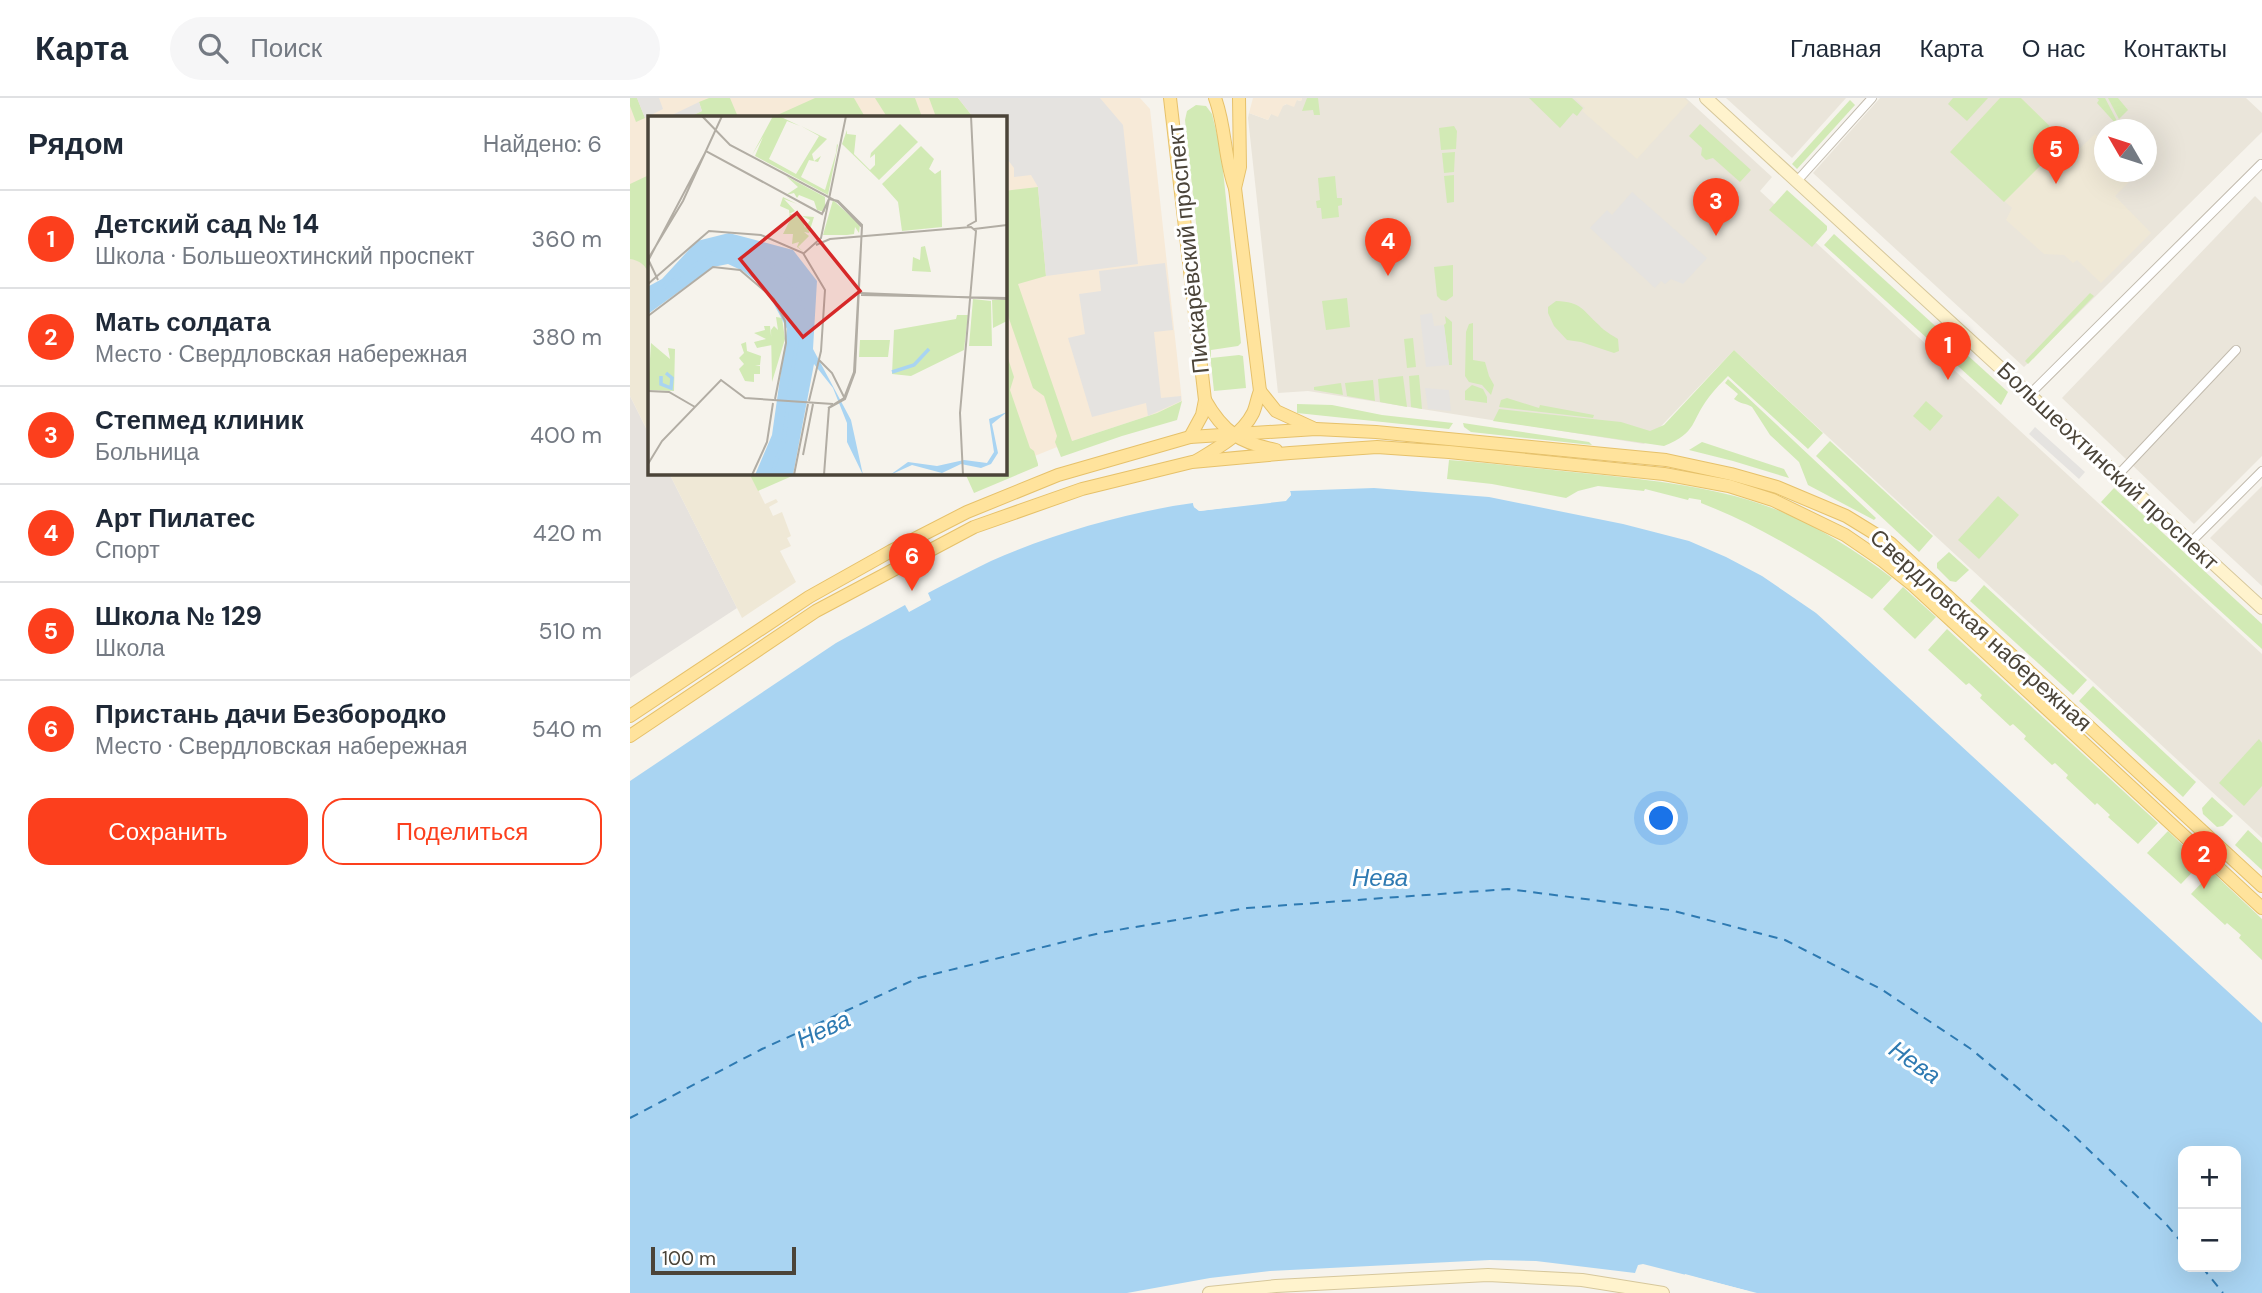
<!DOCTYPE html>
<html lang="ru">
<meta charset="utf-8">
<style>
:root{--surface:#fff;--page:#f6f6f7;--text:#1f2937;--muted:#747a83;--line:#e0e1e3;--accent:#fc3f1d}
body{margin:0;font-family:"DM Sans",sans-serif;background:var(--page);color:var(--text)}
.controls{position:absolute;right:21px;bottom:21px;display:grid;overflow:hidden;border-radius:14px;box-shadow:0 7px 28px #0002}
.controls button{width:63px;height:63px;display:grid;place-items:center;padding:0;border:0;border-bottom:2px solid var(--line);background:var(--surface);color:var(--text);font:35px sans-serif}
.compass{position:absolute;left:1464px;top:21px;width:63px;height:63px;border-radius:50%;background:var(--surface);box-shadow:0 7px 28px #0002;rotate:309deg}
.scale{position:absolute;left:21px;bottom:18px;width:145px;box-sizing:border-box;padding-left:7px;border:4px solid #4b4439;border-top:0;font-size:19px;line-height:24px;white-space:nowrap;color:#4b4439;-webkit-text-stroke:5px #fff;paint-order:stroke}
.you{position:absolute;left:1032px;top:721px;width:24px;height:24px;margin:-18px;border:5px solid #fff;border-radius:50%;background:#1a73e8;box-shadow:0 0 0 10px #1a73e833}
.badge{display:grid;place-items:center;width:46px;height:46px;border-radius:50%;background:var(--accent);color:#fff;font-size:23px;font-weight:700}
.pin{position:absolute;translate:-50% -58px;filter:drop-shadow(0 2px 4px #0008)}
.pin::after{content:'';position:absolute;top:37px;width:24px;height:21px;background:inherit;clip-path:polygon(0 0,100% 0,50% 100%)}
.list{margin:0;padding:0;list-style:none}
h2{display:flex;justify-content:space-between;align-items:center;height:91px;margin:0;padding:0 28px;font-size:30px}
h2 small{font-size:23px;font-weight:400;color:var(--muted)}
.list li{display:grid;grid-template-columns:46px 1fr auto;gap:21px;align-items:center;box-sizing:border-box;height:98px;padding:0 28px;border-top:2px solid var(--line)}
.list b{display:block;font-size:26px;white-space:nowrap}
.list p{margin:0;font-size:23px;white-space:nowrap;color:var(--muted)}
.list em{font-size:23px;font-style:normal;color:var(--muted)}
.actions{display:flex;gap:14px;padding:21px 28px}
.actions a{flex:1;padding:16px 0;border:2px solid var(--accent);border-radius:21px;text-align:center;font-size:24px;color:var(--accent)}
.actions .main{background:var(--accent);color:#fff}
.icon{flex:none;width:38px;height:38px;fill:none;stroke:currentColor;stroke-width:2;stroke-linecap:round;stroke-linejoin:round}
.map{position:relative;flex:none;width:1632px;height:1195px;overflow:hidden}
header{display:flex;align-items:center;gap:42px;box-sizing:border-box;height:98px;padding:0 35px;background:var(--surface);border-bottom:2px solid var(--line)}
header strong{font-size:33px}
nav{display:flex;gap:38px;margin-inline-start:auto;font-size:24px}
.search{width:490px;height:63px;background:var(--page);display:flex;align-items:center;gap:18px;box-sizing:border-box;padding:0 24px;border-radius:38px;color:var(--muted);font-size:26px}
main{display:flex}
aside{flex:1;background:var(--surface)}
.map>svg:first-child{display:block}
</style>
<header>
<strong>Карта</strong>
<div class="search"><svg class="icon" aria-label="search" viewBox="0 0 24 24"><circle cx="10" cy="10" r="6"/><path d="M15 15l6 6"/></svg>Поиск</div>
<nav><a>Главная</a><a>Карта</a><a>О нас</a><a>Контакты</a></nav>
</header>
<main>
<aside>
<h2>Рядом<small>Найдено: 6</small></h2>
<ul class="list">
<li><span class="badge">1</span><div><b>Детский сад № 14</b><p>Школа · Большеохтинский проспект</p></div><em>360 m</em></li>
<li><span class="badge">2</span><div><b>Мать солдата</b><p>Место · Свердловская набережная</p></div><em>380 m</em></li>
<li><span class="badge">3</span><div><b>Степмед клиник</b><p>Больница</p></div><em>400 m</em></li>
<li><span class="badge">4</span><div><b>Арт Пилатес</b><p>Спорт</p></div><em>420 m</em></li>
<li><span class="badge">5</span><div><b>Школа № 129</b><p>Школа</p></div><em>510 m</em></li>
<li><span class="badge">6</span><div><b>Пристань дачи Безбородко</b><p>Место · Свердловская набережная</p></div><em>540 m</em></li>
</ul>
<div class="actions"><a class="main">Сохранить</a><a>Поделиться</a></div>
</aside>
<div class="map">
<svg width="1632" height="1195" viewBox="0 0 1632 1195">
<rect width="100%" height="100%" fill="#f6f3ec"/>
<g fill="#eae5da" fill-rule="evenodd">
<path d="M672 0H1056L1142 79 1130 93 1632 556V740L1104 252 1014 346 678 293 648 295 618 20 619 15 638 22 641 16 652 8 667 2 671 3Z"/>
<path d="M1096 0H1216L1162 60Z"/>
<path d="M1250 0H1616L1632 15V34L1394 269 1183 75ZM1475 32H1517V74H1475Z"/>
<path d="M1625 98 1632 105V358L1564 426 1432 300Z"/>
<path d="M1632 388V488L1580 440Z"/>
</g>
<g fill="#f7ead8">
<path d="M0 0H510L520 11 552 303 527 315 442 343 375 370 374 19H19V176L15 167 7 162 0 161Z"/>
<path d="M623 0H672L671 3 667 2 664 9 656 6 653 8 648 19 641 16 638 22 619 15Z"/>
</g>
<path fill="#e6e2dd" d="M0 298 19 336V374L39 375 107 510 0 580Z"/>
<g fill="#efe8d6">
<path d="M944 0H1054L1059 4 1007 61 952 13 955 10Z"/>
<path d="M1370 0H1391L1446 54 1465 36 1474 44 1475 74H1502L1506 77 1485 98 1521 135 1471 185 1447 162 1443 165 1434 157 1414 156 1376 122 1382 110 1320 54Z"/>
<path d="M0 161 7 162 15 167 19 176V336L0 298Z"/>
<path d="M39 375H120L135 406 146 401 148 404 139 409 143 418 152 414 161 438 157 440 161 448 150 453 166 484 112 520Z"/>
</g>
<g fill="#d2eab5">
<path d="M0 0H7L15 20 6 24 0 8Z"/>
<path d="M79 0H100L108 19H59L72 13 69 4Z"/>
<path d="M185 0H224L235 19H143Z"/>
<path d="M245 0H285L292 19H257Z"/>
<path d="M299 0H328L343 19H306Z"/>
<path d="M677 0H688L690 17H684L683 12 672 13Z"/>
<path d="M899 0H942L953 10 947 18 943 15 930 30Z"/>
<path d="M1323 0H1358L1337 23 1318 6Z"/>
<path d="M1370 0H1391L1435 43 1374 104 1320 54Z"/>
<path d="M1467 0H1475L1487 23 1486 26 1467 5 1469 2Z"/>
<path d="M1478 0H1488L1498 12 1489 21Z"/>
<path d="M1220 2 1225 7 1167 71 1162 66Z"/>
<path d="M566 7 576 8 582 16 591 53 611 245 608 248 581 252V260L609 257 613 258 616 290 584 293 555 22 557 13Z"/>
<path d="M1070 26 1121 72 1110 84 1083 60 1076 62 1071 57 1072 50 1059 38Z"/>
<path d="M824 28 827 33 826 51 811 52 809 30Z"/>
<path d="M825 54 824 74 814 75 812 55Z"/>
<path d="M19 77V176C15 167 11 163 0 161V86Z"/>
<path d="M824 77V104L817 105 814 78Z"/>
<path d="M705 78 707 100H712V107L708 108 709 119 692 121 691 110H687L686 103 690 102 688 80Z"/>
<path d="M408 89 416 178 388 186 442 343 527 315 552 303 547 322 492 338 431 359 425 344 427 338 414 298 403 290 375 209 374 93Z"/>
<path d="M1157 92 1197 128V132L1182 149 1139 112Z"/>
<path d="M1204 136 1378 294 1371 307 1194 147Z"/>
<path d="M823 167V198L816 203 811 202 807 198 804 169Z"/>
<path d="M1460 195 1464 198 1398 266 1395 263Z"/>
<path d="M717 200 720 229 696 232 692 203Z"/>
<path d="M926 203C952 204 952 212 969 227 974 233 982 237 988 241L989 253 984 255 951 244 937 242 924 228 918 215V209Z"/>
<path d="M815 218 822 224V267H819L814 227 816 225Z"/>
<path d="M843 225V262L855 264 859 278 864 287 861 297 852 287 839 284 835 278 836 234 839 226Z"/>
<path d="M783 240 786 269 777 270 774 241Z"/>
<path d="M375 251 384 279 380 292 400 350 404 353 408 366V368L344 395 335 375 374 374Z"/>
<path d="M1104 252 1193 335 1178 351 1098 278C1092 284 1085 291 1079 299 1060 324 1068 334 1034 348L863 323 869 311 991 324 1020 333 1034 327Z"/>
<path d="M789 277 792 311 781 309 779 278Z"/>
<path d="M773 278 777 309 750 304 748 281Z"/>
<path d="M1098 281 1246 420 1244 422 1178 387 1169 364 1140 337 1122 309C1116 305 1110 306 1104 301L1108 296 1095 285Z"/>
<path d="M743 282 745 303 717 298 715 285Z"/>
<path d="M711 285 713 297 684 292V289Z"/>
<path d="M842 287 853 291 857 299V305L835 302V293Z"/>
<path d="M877 300 909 310 910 307 964 317 963 320 869 309 871 302Z"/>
<path d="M1296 303 1313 318 1300 333 1283 318Z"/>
<path d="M667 306 702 307 752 317 823 325 819 331 667 315Z"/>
<path d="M833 325 959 344 962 347 841 334 834 329Z"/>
<path d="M1200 343 1303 438 1289 454 1186 358Z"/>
<path d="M1072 344 1154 371 1159 380 1103 363 1059 352Z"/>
<path d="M819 362C860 365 901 370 942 374 1009 381 1078 386 1142 410 1185 426 1226 453 1262 480L1242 501C1186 463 1135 430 1071 405V402L1059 400 1058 402 1015 391 1014 393 968 388 948 393 936 400 862 386 817 381Z"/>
<path d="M119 375H169L128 393Z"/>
<path d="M1484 390 1632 526V551L1471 404Z"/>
<path d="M1368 398 1389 417 1349 461 1328 442Z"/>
<path d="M1319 454 1339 472 1326 484 1320 483 1307 470V465Z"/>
<path d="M1354 487 1457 582 1443 597 1340 503Z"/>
<path d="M1273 489 1306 519 1285 541 1253 511Z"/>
<path d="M1317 531 1528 725 1508 746 1478 719 1480 717 1467 705 1465 707 1436 680 1438 677 1425 665 1422 667 1394 641 1396 638 1383 626 1380 628 1350 600 1352 597 1339 585 1336 587 1298 552Z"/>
<path d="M1463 588 1566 684 1553 699 1449 603Z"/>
<path d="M1629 641 1632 645V688L1614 708 1589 685Z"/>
<path d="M1582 699 1603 718 1593 728 1587 729 1573 716 1572 710Z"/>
<path d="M1618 732 1632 745V772L1605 747Z"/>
<path d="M1538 733 1571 765 1551 786 1517 755Z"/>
<path d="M1582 774 1632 821V862L1609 840 1611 837 1597 825 1595 827 1561 796Z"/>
</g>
<g fill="#e5e3e0">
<path d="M7 0H29L33 11 15 20Z"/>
<path d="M328 0H470L493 27 508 166 416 178 408 89 401 77 384 79V70L375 58 374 19H343Z"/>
<path d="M69 4 72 13 59 19H38Z"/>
<path d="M1002 94 1077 160 1053 186 1041 181 1035 186 1031 183 1025 190 960 130 977 112 982 117Z"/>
<path d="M535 165 543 232 524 234 531 300 551 298V303L518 318 516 305 462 319 438 240 455 236 449 196 471 193 469 173Z"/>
<path d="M802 215 804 228 814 227 819 267 796 269 790 217Z"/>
<path d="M795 290 819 292 821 313 798 311Z"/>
<path d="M1405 329 1455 374 1449 381 1399 336Z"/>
</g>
<path fill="#a9d4f2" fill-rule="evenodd" d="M744 390 859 399 993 426 1059 443 1096 459 1132 478 1186 515 1215 541 1632 925V1195H1127L1013 1166 1008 1167 1005 1175 906 1163 860 1162 640 1173 580 1180 497 1195H0V683L206 545 275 507 279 514 301 502 298 495C319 484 340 473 361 463 421 436 498 414 563 405L564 409 570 413 656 403 661 397 660 393ZM1553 1053H1606V1169H1553Z"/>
<g fill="#f6f3ec">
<path d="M660 393 661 397 656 402 569 413 564 409 563 405H567L570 409 654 399 657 394Z"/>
<path d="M1055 1176 1118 1193 1117 1195 1054 1180Z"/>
</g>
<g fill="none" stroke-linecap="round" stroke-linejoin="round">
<g stroke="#2e7ab2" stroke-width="2" stroke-dasharray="9 7" stroke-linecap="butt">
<path d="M0 1020 132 951 288 880 470 835 617 810 878 791 1040 812 1155 842 1251 891 1341 951 1437 1031 1536 1126 1553 1146"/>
<path d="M1572 1169 1593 1195"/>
</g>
<g stroke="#c2bbae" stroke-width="10">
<g id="street">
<path d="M1167 83 1242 0"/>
<path d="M1400 296 1631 66"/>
<path d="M1488 377 1606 252"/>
<path d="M1561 444 1632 373"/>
</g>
</g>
<g stroke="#d6c79b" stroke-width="14">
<g id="secondary">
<path d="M1076 0 1632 510"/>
<path d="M579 1195 646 1188 858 1177 952 1182 1033 1195"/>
</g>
</g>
<g stroke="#e6c16a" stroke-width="14">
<g id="primary">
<path d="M540 0 575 302 572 317 560 339"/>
<path d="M605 90 610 69 609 0"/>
<path d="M630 293 646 313 683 330"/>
<path d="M575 302C593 334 610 345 646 352"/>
<path d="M566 363C586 351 612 337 623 315 626 309 627 300 630 293L605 90C594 61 596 29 585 0"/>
<path d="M0 618 179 499 261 453 337 414 428 377 560 339 686 331 746 334 1036 362 1101 376 1147 389 1216 418 1260 445 1632 788"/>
<path d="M0 638 186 513 344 429 452 391 562 364 660 355 747 349 819 354 1034 376 1099 388 1143 402 1215 437 1253 463 1283 487 1632 810"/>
</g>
</g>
<use href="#street" stroke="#fff" stroke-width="8"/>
<use href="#secondary" stroke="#fff3cd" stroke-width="12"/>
<use href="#primary" stroke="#ffe39c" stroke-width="12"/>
</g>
<g text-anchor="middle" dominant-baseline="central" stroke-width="6" stroke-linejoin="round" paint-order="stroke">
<g font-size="23" fill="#4b4439" stroke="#fff">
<text transform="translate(558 151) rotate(-96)">Пискарёвский проспект</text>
<text transform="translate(1478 368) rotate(43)">Большеохтинский проспект</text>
<text transform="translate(1351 532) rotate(42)">Свердловская набережная</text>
</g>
<g font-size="24" font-style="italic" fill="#2e7ab2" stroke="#fff">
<text x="750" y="779">Нева</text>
<text transform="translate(193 931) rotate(-25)">Нева</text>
<text transform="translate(1285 964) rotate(35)">Нева</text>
</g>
</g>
<g transform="translate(18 18)">
<rect width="359" height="359" fill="#f6f3ec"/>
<path d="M125 0H131L152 10 139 5 121 43 148 58 171 20 153 10 179 23 164 38 166 45 173 40 170 46 161 44 153 61 177 74 188 37 189 28 184 25 189 28 190 29 180 79 107 40 115 21 104 39ZM252 8 270 26 231 64 194 28 199 14V18L208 19 206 38 222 54 227 49V38L222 42 223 37ZM273 30 286 43 281 53 287 58 293 54 294 111 254 115 250 86 234 68ZM138 60 177 81V96L169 94 166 85 151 79 149 82 146 77 138 79 150 71ZM135 81 149 88 136 83 147 95 141 98 153 99 157 112 162 104 154 100 166 101 161 117 156 116 161 120 150 131 156 136 149 131 151 126 144 128 145 118H135L142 104 141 94 132 90ZM185 84 212 109 211 117 207 111 206 118 199 119H209H175ZM277 130 283 156 264 155 265 141 272 144 273 131ZM325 183 343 185 344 230H321ZM359 183V205L345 212 344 184ZM309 199H320L316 234 263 260 244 258 246 214 308 203ZM128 201 134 202 137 223 124 266 123 214 126 210 130 214ZM116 210H122L124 229 109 232 106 226 118 223 106 217 117 214ZM212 224H242L240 241H211ZM98 226 99 235 113 240 112 249H107L112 250V258H106V266L97 265 91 253 96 248 91 242 96 237 93 228ZM3 227 22 243 20 232 27 233 26 275 0 274Z" fill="#d2eab5"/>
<path d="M81 117 145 134 169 165 165 233 203 304 215 359 199 326V307L185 272 166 248 145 359H107L124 319 139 213 118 173 95 155 80 148 65 151 0 198 1 170 14 163 49 125ZM359 296 344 308 350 337 343 348 333 352 313 348 294 357 264 349 242 359 260 346 289 350 316 344 339 347 346 336 341 303Z" fill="#a9d4f2"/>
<path fill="none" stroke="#a9d4f2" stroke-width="3.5" d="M0 182 68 134H93L118 145 145 169 155 191 140 281M244 256 266 249 281 233M13 260V268L23 272 24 262 18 257M123 359 136 324 140 287"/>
<path fill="none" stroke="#b2ada4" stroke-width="2" d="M54 0 82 29 190 86 214 111 206 256 196 282 180 292M319 110 328 105 323 0M326 113 359 109M168 129 182 123 323 111 328 115 312 297 315 359M155 138 173 122 198 0M0 152 1 143 58 35 174 98 181 83 190 85 214 109 207 256 197 283 181 292 176 359M10 164 0 143 35 85 74 0M0 168 61 115 113 119 155 137 177 174 173 235 161 285M212 177 359 183M213 179 359 182M0 200 65 151 92 154 126 183 137 205 138 227 127 283M171 244 184 257 196 281M0 275 21 276 47 291M155 339 165 288M0 348 14 325 73 264 97 282 185 288M104 359 119 326 125 287M146 359 160 288M176 359 181 291"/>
<path fill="#d62828" fill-opacity="0.15" stroke="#d62828" stroke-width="3.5" d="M149 97 212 175 155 221 92 143Z"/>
<rect width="359" height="359" fill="none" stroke="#4b4439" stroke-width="3.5"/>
</g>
</svg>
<div class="controls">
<button>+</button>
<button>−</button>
</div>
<svg class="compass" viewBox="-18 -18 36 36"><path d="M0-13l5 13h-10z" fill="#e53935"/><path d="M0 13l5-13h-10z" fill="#747a83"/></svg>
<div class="scale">100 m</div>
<div class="you"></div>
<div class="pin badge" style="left:1318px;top:282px">1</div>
<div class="pin badge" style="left:1574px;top:791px">2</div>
<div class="pin badge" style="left:1086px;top:138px">3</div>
<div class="pin badge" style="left:758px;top:178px">4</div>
<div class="pin badge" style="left:1426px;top:86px">5</div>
<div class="pin badge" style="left:282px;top:493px">6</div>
</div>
</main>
